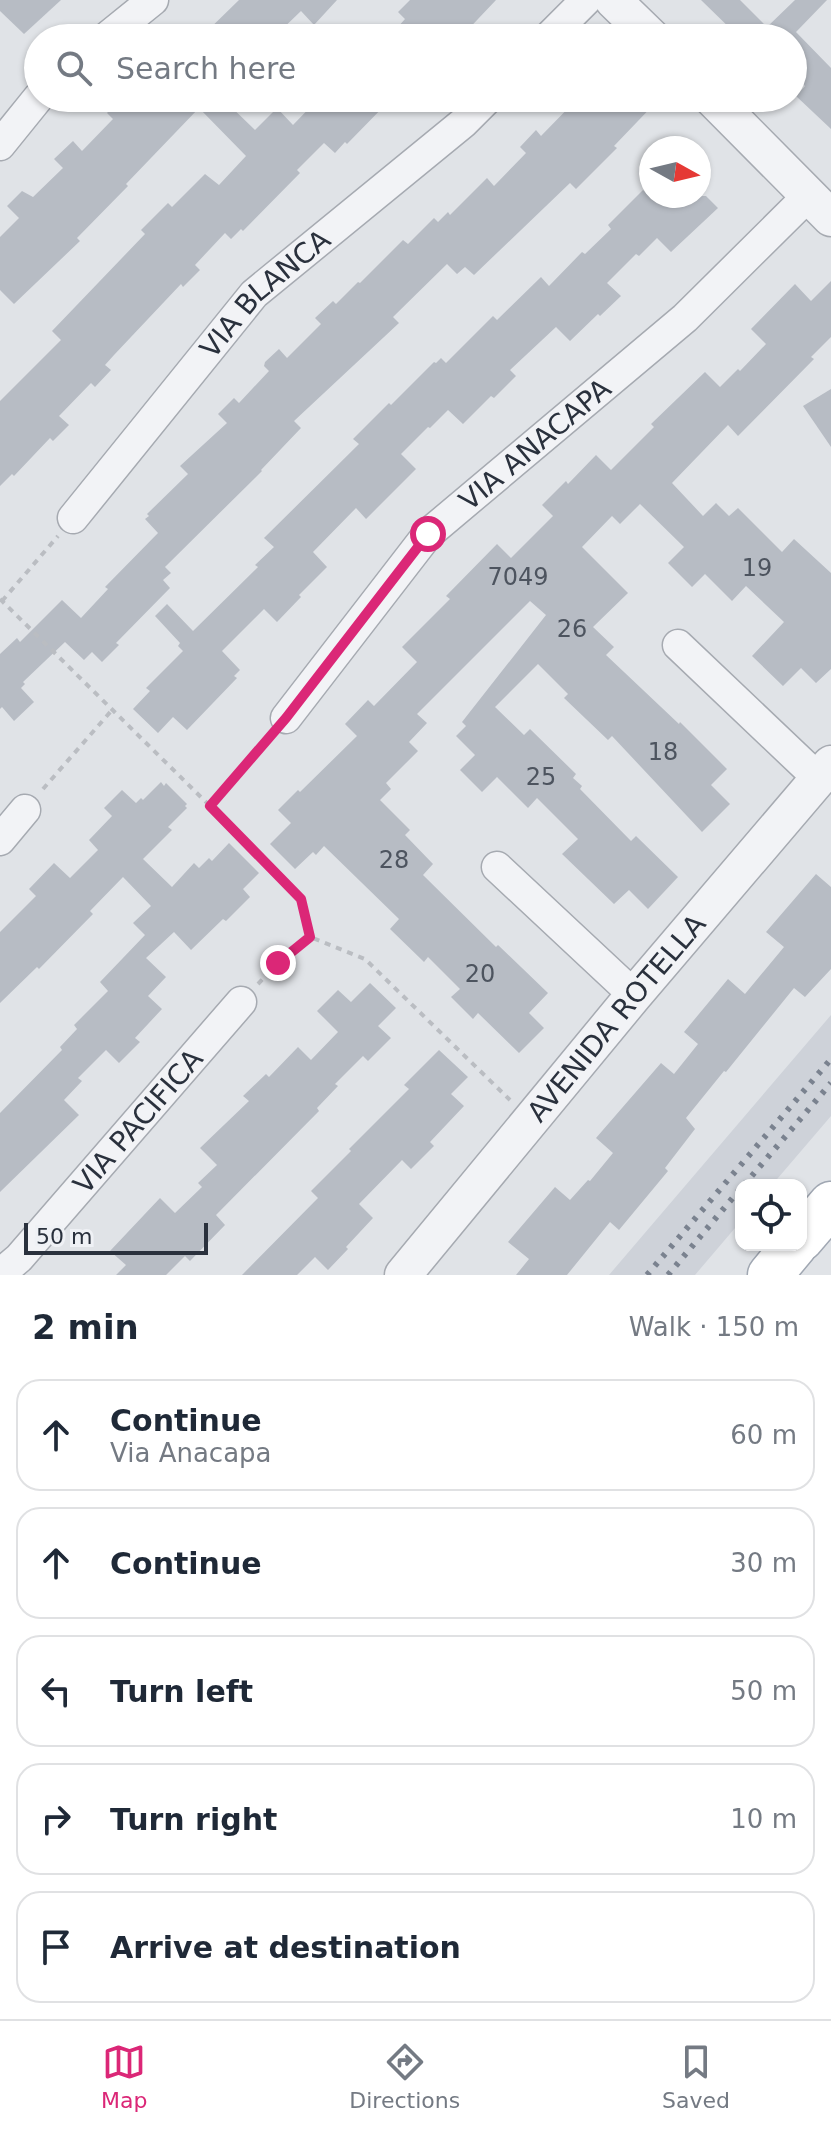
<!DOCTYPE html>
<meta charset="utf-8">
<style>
:root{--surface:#fff;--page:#f2f2f3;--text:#1f2937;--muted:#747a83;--line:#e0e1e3;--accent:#db2777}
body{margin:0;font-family:"DejaVu Sans",sans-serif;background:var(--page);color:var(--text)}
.controls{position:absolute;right:24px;bottom:24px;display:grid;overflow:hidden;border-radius:16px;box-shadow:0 2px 6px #0004}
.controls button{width:72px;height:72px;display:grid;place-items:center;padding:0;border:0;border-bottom:2px solid var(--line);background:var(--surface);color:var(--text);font:40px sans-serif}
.compass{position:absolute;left:639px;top:136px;width:72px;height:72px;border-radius:50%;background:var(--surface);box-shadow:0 2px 6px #0004;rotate:98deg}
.scale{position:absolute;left:24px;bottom:20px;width:184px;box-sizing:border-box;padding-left:8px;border:4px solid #2a313d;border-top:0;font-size:22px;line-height:28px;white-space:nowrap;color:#2a313d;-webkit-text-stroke:6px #eff1f5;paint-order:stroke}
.stop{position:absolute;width:24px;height:24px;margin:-18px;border:6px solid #db2777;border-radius:50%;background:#fff}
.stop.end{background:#db2777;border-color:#fff;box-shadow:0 2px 8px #0008}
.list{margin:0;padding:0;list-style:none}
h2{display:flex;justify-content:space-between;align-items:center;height:104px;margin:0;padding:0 32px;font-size:34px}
h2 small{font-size:26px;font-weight:400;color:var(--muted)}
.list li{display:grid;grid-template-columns:52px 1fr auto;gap:24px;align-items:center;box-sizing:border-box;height:112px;margin:0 16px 16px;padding:0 16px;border:2px solid var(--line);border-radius:24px}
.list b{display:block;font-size:30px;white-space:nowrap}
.list p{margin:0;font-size:26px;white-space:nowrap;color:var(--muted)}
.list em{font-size:26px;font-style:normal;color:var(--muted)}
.icon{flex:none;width:44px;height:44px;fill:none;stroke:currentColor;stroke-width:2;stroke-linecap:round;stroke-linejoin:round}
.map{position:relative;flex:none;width:831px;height:1275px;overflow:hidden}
.search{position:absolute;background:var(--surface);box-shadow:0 2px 6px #0004;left:24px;right:24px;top:24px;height:88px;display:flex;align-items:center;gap:20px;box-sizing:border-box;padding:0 28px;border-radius:44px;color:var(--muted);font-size:30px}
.sheet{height:744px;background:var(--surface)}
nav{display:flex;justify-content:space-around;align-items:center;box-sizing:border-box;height:112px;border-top:2px solid var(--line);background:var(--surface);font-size:22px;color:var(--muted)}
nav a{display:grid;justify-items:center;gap:4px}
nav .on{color:var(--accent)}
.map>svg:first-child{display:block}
</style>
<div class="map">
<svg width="831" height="1275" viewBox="0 0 831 1275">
<rect width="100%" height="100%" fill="#e0e3e7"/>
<path fill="#ced2d9" d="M831 1015V1116L772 1185H741V1221L695 1275H609Z"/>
<g fill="#b7bcc4">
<path d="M0 0H61L24 34 0 11Z"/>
<path d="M239 0H337L314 25 301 11 273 38H200Z"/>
<path d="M410 0H496L460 38H388L405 19 398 12Z"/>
<path d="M701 0H740L767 27 795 0H827L796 32 831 68V129L796 96 805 86 793 75V35L790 38H740Z"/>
<path d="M121 98H128L136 106 145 98H222L255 130 277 108 293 125 319 98H392L347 144 345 142 335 153 324 143 297 170 300 173 243 231 241 229 231 239 225 233 195 265 200 270 183 287 181 284 114 355 105 365 111 370 95 387 91 383 59 416 69 425 53 441 50 438 14 476 12 474 0 486V401L61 340 52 331 145 234 141 230 168 203 172 207 205 174 219 185 246 156 199 108 126 184 128 186 77 238 80 241 14 304 0 290V237L19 218 7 206 22 191 33 197 63 168 54 159 73 141 82 151 113 119 107 113Z"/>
<path d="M578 98H660L614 146 617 148 576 189 570 183 474 275 465 267 457 274 447 264 393 317 399 323 294 421 301 428 261 470 262 471 165 567 171 573 163 580 170 588 116 643 119 645 102 662 92 652 84 660 65 642 23 682 25 684 21 688 34 702 14 721 2 707 0 709V654L17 638 20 642 62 600 81 618 108 589 105 587 158 533 145 519 149 516 147 514 188 474 180 466 227 423 218 414 234 398 239 403 269 371 264 366 265 362 279 349 287 358 321 324 315 318 333 301 336 304 358 282 360 283 403 240 408 244 434 218 438 222 448 212 450 215 487 178 494 186 526 153 520 147 536 130 541 136Z"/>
<path d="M643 190 649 196H706L718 208 671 252 657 238 639 256 636 254 607 283 621 296 600 316 598 314 570 341 556 327 510 370 516 376 494 398 491 396 463 424 448 410 430 428 428 427 401 454 416 469 366 519 356 508 313 552 327 567 299 595 301 597 277 622 264 609 222 651 240 670 234 676 237 678 187 730 173 717 158 733 133 709 150 691 146 688 183 651 178 646 180 643 155 616 167 604 193 631 258 567 255 565 274 547 264 538 359 444 353 439 389 403 391 405 434 362 436 363 441 358 446 363 493 316 497 320 541 277 549 286 582 252 585 254 611 229 608 225Z"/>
<path d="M831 281V337L811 357 814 359 738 436 728 425 672 483 703 516 716 503 729 516 738 508 782 552 794 539 831 573V669L816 683 801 668 783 686 752 656 784 622 746 586 732 601 705 574 692 587 668 563 684 547 640 504 620 524 612 516 582 547 628 593 593 627 614 647 606 655 679 724 680 722 727 769 711 785 730 804 702 832 612 736 608 740 564 698 568 694 538 664 495 707 524 735 530 729 576 774 573 778 582 786 580 789 631 841 636 836 678 877 648 909 629 890 614 904 562 854 578 839 537 798 528 808 497 777 482 792 460 770 475 755 456 736 466 726 462 722 546 615 530 601 417 714 427 723 409 742 418 751 386 783 391 789 380 800 410 830 405 835 433 864 423 875 496 947 498 945 548 993 529 1013 544 1028 519 1053 478 1013 473 1019 451 997 460 989 428 957 424 962 390 929 399 919 324 846 316 855 313 852 295 869 270 844 291 823 278 810 298 790 300 792 357 736 345 724 368 700 374 706 417 662 402 647 450 599 446 596 497 544 511 558 553 516 542 505 566 481 568 484 596 455 611 470 654 427 651 424 705 372 720 387 738 369 740 371 766 344 751 329 795 284 811 301Z"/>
<path d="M831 389V447L803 406Z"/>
<path d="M161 782 164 786 166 783 187 804 185 806 187 808 168 827 172 830 143 859 172 887 194 863 199 868 209 858 212 861 229 843 259 873 243 889 250 897 226 921 223 919 191 950 174 932 146 958 166 977 148 996 162 1009 135 1038 140 1042 119 1063 106 1050 78 1078 82 1081 64 1100 79 1115 0 1192V1113L62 1050 60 1047 77 1029 74 1025 108 991 100 982 145 935 133 923 151 906 123 877 90 911 93 914 39 969 37 967 0 1003V932L36 896 29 889 54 863 70 878 98 850 89 840 112 816 104 808 122 790 136 803 141 798 143 800Z"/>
<path d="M816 874 831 887V969L805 997 794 988 726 1072 724 1071 686 1118 695 1129 665 1168 668 1171 619 1230 610 1222 567 1275H516L529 1259 508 1242 555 1187 570 1200 588 1180 590 1181 613 1153 596 1138 661 1063 674 1074 698 1044 684 1032 728 979 745 994 784 947 766 932Z"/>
<path d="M370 983 396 1008 378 1026 391 1038 368 1061 363 1056 335 1084 338 1086 317 1108 319 1111 216 1215 225 1225 190 1261 185 1256 166 1275H116L126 1265 110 1251 160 1198 175 1213 202 1187 198 1183 217 1165 200 1148 249 1101 243 1096 266 1074 269 1077 298 1047 311 1060 338 1032 317 1011 338 990 351 1002Z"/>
<path d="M439 1050 468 1077 451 1094 464 1106 430 1142 434 1146 411 1169 402 1160 359 1204 373 1218 346 1247 348 1249 328 1270 315 1257 297 1275H242L318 1198 311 1191 351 1151 349 1149 409 1089 404 1085Z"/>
</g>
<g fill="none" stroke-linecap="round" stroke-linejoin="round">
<g stroke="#a6aab1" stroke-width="33">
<g id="minor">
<path d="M106 38 153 0"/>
<path d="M548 38 586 0"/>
<path d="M0 145 38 98"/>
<path id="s1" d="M73 518 254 294 463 123 488 98"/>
<path d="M678 645 819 779"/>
<path id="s2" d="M286 718 428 534 685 318 810 194"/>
<path d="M0 840 25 810"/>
<path d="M497 867 634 995"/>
<path id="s3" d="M0 1274 19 1258 241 1002"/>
</g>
</g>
<g stroke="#a6aab1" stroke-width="39">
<g id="tertiary">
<path d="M613 0 652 38"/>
<path d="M712 98 831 218"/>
<path id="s4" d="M403 1275 634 995 831 764"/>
</g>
</g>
<g stroke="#a0a7b2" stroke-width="47">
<g id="primary">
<path d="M801 1239 831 1204"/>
<path d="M770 1275 795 1245"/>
</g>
</g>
<g stroke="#babdc2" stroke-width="4" stroke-dasharray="6 6" stroke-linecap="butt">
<path d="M0 599 210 806 301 899 310 937 365 959 510 1100"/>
<path d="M2 601 58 536"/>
<path d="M43 789 112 710"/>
<path d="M210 806 268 738"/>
<path d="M258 984 278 963 310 937"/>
</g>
<use href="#minor" stroke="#f2f3f6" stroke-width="30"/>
<use href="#tertiary" stroke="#f2f3f6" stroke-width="36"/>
<use href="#primary" stroke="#fff" stroke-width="44"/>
<g stroke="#7a828f" stroke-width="6" stroke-dasharray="4 8" stroke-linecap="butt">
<path d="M744 1185 831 1083"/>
<path d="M647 1275 831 1059"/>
<path d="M668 1275 741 1188"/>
</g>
</g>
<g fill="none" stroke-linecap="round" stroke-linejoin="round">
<path stroke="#db2777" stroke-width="10" d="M278 963 310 937 301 899 210 806 286 718 428 534"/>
</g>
<g text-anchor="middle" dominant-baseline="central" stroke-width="7" stroke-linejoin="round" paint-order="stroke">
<g font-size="24" fill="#4d545f">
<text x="757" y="568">19</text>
<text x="518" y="577">7049</text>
<text x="572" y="629">26</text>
<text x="663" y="752">18</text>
<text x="541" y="777">25</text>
<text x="394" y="860">28</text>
<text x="480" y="974">20</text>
</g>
<g font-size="28" fill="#2a313d" stroke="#eff1f5">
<text stroke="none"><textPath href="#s1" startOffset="296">VIA BLANCA</textPath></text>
<text stroke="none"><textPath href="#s2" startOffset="372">VIA ANACAPA</textPath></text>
<text stroke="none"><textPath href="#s4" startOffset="334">AVENIDA ROTELLA</textPath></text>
<text stroke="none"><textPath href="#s3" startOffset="206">VIA PACIFICA</textPath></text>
</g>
</g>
</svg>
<div class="controls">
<button><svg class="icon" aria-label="locate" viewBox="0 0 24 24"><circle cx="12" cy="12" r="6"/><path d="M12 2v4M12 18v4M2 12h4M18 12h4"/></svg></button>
</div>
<svg class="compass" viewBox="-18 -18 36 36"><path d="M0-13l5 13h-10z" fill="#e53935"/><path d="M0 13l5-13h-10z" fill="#747a83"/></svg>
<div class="scale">50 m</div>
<div class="stop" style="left:428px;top:534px"></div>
<div class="stop end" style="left:278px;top:963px"></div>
<div class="search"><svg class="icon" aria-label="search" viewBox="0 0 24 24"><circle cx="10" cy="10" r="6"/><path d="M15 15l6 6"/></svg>Search here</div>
</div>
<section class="sheet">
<h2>2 min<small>Walk · 150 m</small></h2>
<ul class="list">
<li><svg class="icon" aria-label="ahead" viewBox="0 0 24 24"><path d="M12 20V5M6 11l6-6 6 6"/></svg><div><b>Continue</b><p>Via Anacapa</p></div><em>60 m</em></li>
<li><svg class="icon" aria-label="ahead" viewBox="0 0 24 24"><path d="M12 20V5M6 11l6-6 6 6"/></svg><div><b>Continue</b></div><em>30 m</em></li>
<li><svg class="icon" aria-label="left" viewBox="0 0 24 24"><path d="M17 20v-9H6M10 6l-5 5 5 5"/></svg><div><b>Turn left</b></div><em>50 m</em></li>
<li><svg class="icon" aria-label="right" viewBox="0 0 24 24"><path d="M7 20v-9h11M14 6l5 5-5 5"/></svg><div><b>Turn right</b></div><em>10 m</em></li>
<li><svg class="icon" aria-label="arrive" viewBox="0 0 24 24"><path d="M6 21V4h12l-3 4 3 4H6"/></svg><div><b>Arrive at destination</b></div></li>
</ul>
</section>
<nav>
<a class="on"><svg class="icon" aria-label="map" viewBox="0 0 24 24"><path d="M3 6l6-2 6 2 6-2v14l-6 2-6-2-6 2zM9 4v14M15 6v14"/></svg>Map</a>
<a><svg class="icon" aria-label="directions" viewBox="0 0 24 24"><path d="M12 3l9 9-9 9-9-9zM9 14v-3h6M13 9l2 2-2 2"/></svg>Directions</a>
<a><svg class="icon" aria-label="saved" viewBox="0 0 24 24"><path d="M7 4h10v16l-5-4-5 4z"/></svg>Saved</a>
</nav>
